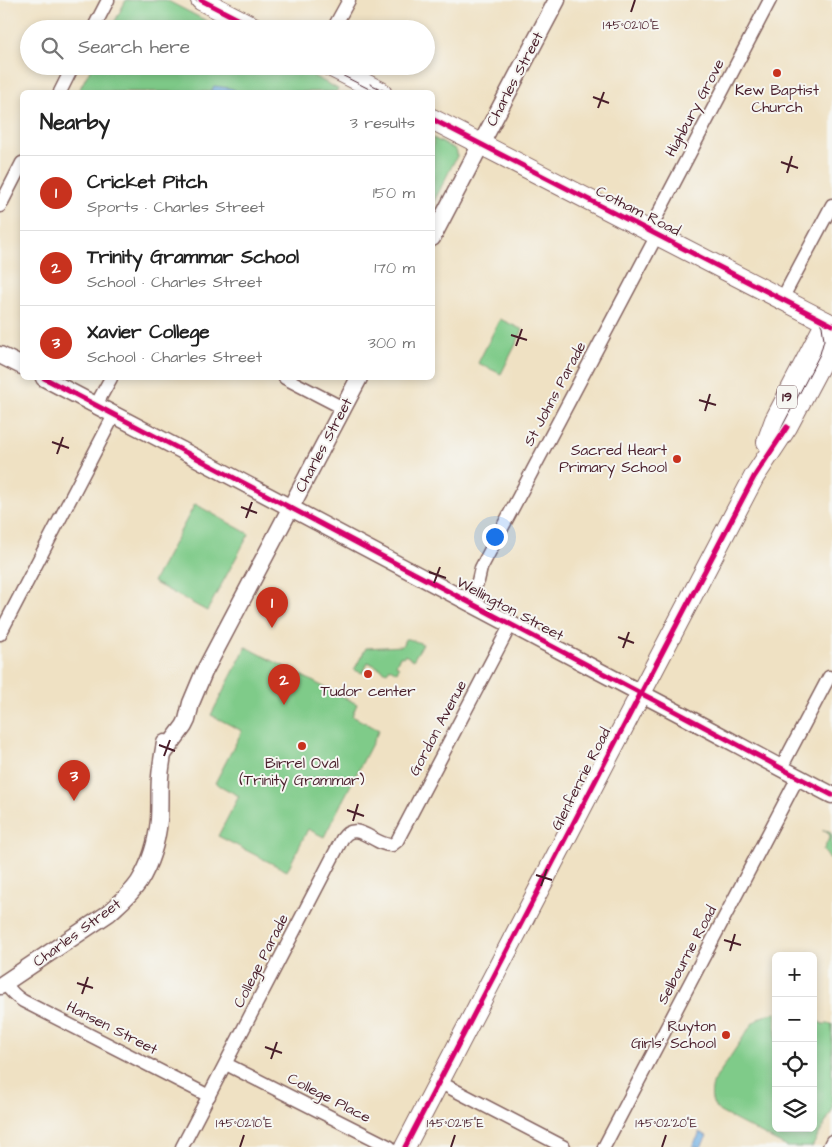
<!DOCTYPE html>
<meta charset="utf-8">
<style>
:root{--surface:#fff;--page:#f6f6f6;--text:#222;--muted:#767676;--line:#e0e0e0;--accent:#c8321e}
body{margin:0;font-family:"Architects Daughter",sans-serif;background:var(--page);color:var(--text)}
.controls{position:absolute;right:15px;bottom:15px;display:grid;overflow:hidden;border-radius:8px;box-shadow:0 2px 8px #0003}
.controls button{width:45px;height:45px;display:grid;place-items:center;padding:0;border:0;border-bottom:1px solid var(--line);background:var(--surface);color:var(--text);font:25px sans-serif}
.you{position:absolute;left:494px;top:536px;width:18px;height:18px;margin:-12px;border:4px solid #fff;border-radius:50%;background:#1a73e8;box-shadow:0 0 0 8px #1a73e833}
.badge{display:grid;place-items:center;width:32px;height:32px;border-radius:50%;background:var(--accent);color:#fff;font-size:16px;font-weight:700}
.pin{position:absolute;translate:-50% -41px;filter:drop-shadow(0 1px 2px #0008)}
.pin::after{content:'';position:absolute;top:26px;width:18px;height:15px;background:inherit;clip-path:polygon(0 0,100% 0,50% 100%)}
.list{margin:0;padding:0;list-style:none}
h2{display:flex;justify-content:space-between;align-items:center;height:65px;margin:0;padding:0 20px;font-size:21px}
h2 small{font-size:16px;font-weight:400;color:var(--muted)}
.list li{display:grid;grid-template-columns:32px 1fr auto;gap:15px;align-items:center;box-sizing:border-box;height:75px;padding:0 20px;border-top:1px solid var(--line)}
.list b{display:block;font-size:19px;white-space:nowrap}
.list p{margin:0;font-size:16px;white-space:nowrap;color:var(--muted)}
.list em{font-size:16px;font-style:normal;color:var(--muted)}
.icon{flex:none;width:28px;height:28px;fill:none;stroke:currentColor;stroke-width:2;stroke-linecap:round;stroke-linejoin:round}
.map{position:relative;flex:none;width:832px;height:1147px;overflow:hidden}
.search{position:absolute;background:var(--surface);box-shadow:0 2px 8px #0003;left:20px;top:20px;width:415px;height:55px;display:flex;align-items:center;gap:12px;box-sizing:border-box;padding:0 18px;border-radius:28px;color:var(--muted);font-size:19px}
.panel{position:absolute;background:var(--surface);box-shadow:0 2px 8px #0003;left:20px;top:90px;width:415px;height:290px;border-radius:8px}
.map>svg:first-child{display:block}
</style>
<div class="map">
<svg width="832" height="1147" viewBox="0 0 832 1147">
<rect width="100%" height="100%" fill="#f6f6f2"/>
<filter id="ink" filterUnits="userSpaceOnUse"><feTurbulence type="fractalNoise" baseFrequency=".02" numOctaves="2"/><feDisplacementMap in="SourceGraphic" scale="10" xChannelSelector="R" yChannelSelector="G"/><feConvolveMatrix kernelMatrix="1 2 1 2 8 2 1 2 1" color-interpolation-filters="sRGB"/></filter>
<filter id="wash" filterUnits="userSpaceOnUse"><feTurbulence type="fractalNoise" baseFrequency=".0096" numOctaves="4" result="noise"/><feDisplacementMap in="SourceGraphic" scale="20" xChannelSelector="R" yChannelSelector="G"/><feGaussianBlur stdDeviation="1.12" result="paint"/><feColorMatrix in="noise" values="0 0 0 0 0 0 0 0 0 0 0 0 0 0 0 0 0 1.4 0 .05"/><feComposite in="paint" operator="in"/></filter>
<g filter="url(#wash)">
<rect width="100%" height="100%" fill="#efe1c3"/>
<g fill="#7fcb89" stroke="#64755a">
<path d="M126 0H166L222 29H111Z"/>
<path d="M92 66H294L338 89 336 92H78Z"/>
<path d="M433 138 455 149 457 152V156L433 203Z"/>
<path d="M500 319 523 330 501 374 478 363Z"/>
<path d="M195 504 249 534 207 611 153 582Z"/>
<path d="M405 639H409L423 644 413 660 405 655 403 657 400 656 396 665 399 667 397 672 390 668 387 672 368 662 363 673 354 670 366 648 402 646Z"/>
<path d="M246 647 357 704 352 716 379 730 324 837 308 829 287 871 218 836 239 796 215 783 242 731 211 715Z"/>
<path d="M823 830 829 831 832 835V860L828 858 827 855 823 851 830 836 828 832 823 831Z"/>
<path d="M776 1012V1128H813V1019L823 1024H832V1111L812 1147H787L720 1112C710 1104 710 1093 714 1081L752 1024 761 1017Z"/>
</g>
<g fill="#70b0e4" stroke="#5d6888">
<path d="M214 86 229 88 235 90 236 92H211Z"/>
<path d="M699 1132 707 1136 701 1147H692L699 1135Z"/>
</g>
</g>
<g filter="url(#ink)">
<g fill="none" stroke-linecap="round" stroke-linejoin="round">
<g stroke="#846360" stroke-width="15">
<g id="minor">
<path d="M93 29 108 0"/>
<path d="M333 29 349 0"/>
<path d="M60 92 73 66"/>
<path d="M0 206 22 163"/>
<path d="M649 231 770 0"/>
<path d="M782 299 832 205"/>
<path d="M285 378 343 408"/>
<path d="M96 405 111 378"/>
<path d="M468 601 478 581 481 568 657 235"/>
<path d="M0 634 114 415"/>
<path d="M781 768 829 677"/>
<path d="M5 983C10 991 15 996 23 1001L209 1096"/>
<path d="M226 1064 390 1147"/>
<path d="M439 1082 564 1147"/>
<path d="M182 1147 342 839C356 818 374 846 392 845L397 841 511 624"/>
<path d="M604 1147 798 777"/>
<path d="M829 1147 832 1141"/>
</g>
</g>
<g stroke="#846360" stroke-width="19">
<g id="tertiary">
<path d="M432 238 481 144 557 0"/>
<path d="M0 355 22 366"/>
<path d="M44 378C245 483 445 589 646 696 708 728 770 763 832 795"/>
<path d="M164 753 184 726 187 720 191 703 204 672 359 378"/>
<path d="M0 986 109 913C120 903 131 894 139 882 150 864 157 841 159 820 160 806 159 791 160 777 161 765 163 754 165 743"/>
</g>
</g>
<g stroke="#846360" stroke-width="22">
<g id="primary">
<path d="M201 0 257 29"/>
<path d="M330 66 381 92"/>
<path d="M432 119 832 325"/>
<path d="M767 442 775 420 826 322"/>
<path d="M405 1147 641 693 754 477 787 427 832 342"/>
</g>
</g>
<use href="#minor" stroke="#fff" stroke-width="12"/>
<use href="#tertiary" stroke="#fff" stroke-width="16"/>
<use href="#primary" stroke="#fff" stroke-width="20"/>
<g stroke="#4a1f2b" stroke-width="1">
<path d="M195 0 213 9"/>
<path d="M207 0 263 29"/>
<path d="M324 66 375 92"/>
<path d="M370 84 387 92"/>
<path d="M432 122 832 328"/>
<path d="M408 1147 643 694 765 463 784 423 820 354 824 340 822 326 816 316 803 307"/>
</g>
<g stroke="#f6f6f2" stroke-width="8">
<g id="cycleway">
<path d="M201 0 257 29"/>
<path d="M432 119 832 325"/>
<path d="M44 378C245 483 445 589 646 696 708 728 770 763 832 795"/>
<path d="M405 1147 641 693 754 477 787 427"/>
</g>
</g>
<use href="#cycleway" stroke="#d6006c" stroke-width="5"/>
</g>
</g>
<path fill="none" stroke="#4a1f2b" stroke-width="2" d="M631 12 635 0M593 97 609 103M598 108 604 92M781 162 798 168M787 173 792 156M511 335 527 340M516 346 522 329M699 400 716 405M705 411 710 394M52 442 69 448M57 454 63 437M241 507 257 513M246 518 252 502M429 572 446 578M434 583 440 567M618 637 634 643M623 648 629 632M159 745 175 751M164 756 170 740M347 810 364 816M353 821 358 804M536 875 552 880M541 886 547 869M724 940 741 945M730 951 735 934M77 983 93 988M82 994 88 977M265 1047 282 1053M271 1059 277 1042M240 1147 244 1135M451 1147 455 1135M662 1147 666 1135"/>
<g fill="#c8321e" stroke="#f6f6f2" stroke-width="2">
<circle cx="777" cy="73" r="5"/>
<circle cx="677" cy="459" r="5"/>
<circle cx="368" cy="674" r="5"/>
<circle cx="302" cy="746" r="5"/>
<circle cx="726" cy="1035" r="5"/>
</g>
<g text-anchor="middle" dominant-baseline="central" stroke-width="4" stroke-linejoin="round" paint-order="stroke">
<rect fill="#f6f6f2" stroke="#7e6067" stroke-width="1" x="777" y="385.5" width="20" height="23" rx="4"/>
<g font-size="14" font-weight="bold" fill="#4a1f2b">
<text x="787" y="397">19</text>
</g>
<g font-size="15" fill="#4a1f2b" stroke="#f6f6f2">
<text transform="translate(515 79) rotate(-62)">Charles Street</text>
<text transform="translate(695 108) rotate(-62)">Highbury Grove</text>
<text transform="translate(638 211) rotate(27)">Cotham Road</text>
<text transform="translate(555 394) rotate(-62)">St Johns Parade</text>
<text transform="translate(324 445) rotate(-62)">Charles Street</text>
<text transform="translate(510 609) rotate(28)">Wellington Street</text>
<text transform="translate(438 728) rotate(-62)">Gordon Avenue</text>
<text transform="translate(581 779) rotate(-63)">Glenferrie Road</text>
<text transform="translate(77 933) rotate(-36)">Charles Street</text>
<text transform="translate(687 955) rotate(-62)">Selbourne Road</text>
<text transform="translate(261 961) rotate(-63)">College Parade</text>
<text transform="translate(112 1028) rotate(27)">Hansen Street</text>
<text transform="translate(329 1098) rotate(27)">College Place</text>
</g>
<g font-size="15" fill="#4a1f2b" stroke="#f6f6f2">
<text x="777" y="90">Kew Baptist<tspan x="777" dy="17">Church</tspan></text>
<text x="667" y="450" text-anchor="end">Sacred Heart<tspan x="667" dy="17">Primary School</tspan></text>
<text x="368" y="691">Tudor center</text>
<text x="302" y="763">Birrel Oval<tspan x="302" dy="17">(Trinity Grammar)</tspan></text>
<text x="716" y="1026" text-anchor="end">Ruyton<tspan x="716" dy="17">Girls' School</tspan></text>
</g>
</g>
<g font-size="12" text-anchor="middle" fill="#4a1f2b" stroke="#f6f6f2" stroke-width="4" stroke-linejoin="round" paint-order="stroke">
<text x="631" y="29">145°02'10"E</text>
<text x="244" y="1127">145°02'10"E</text>
<text x="455" y="1127">145°02'15"E</text>
<text x="666" y="1127">145°02'20"E</text>
</g>
</svg>
<div class="controls">
<button>+</button>
<button>−</button>
<button><svg class="icon" aria-label="locate" viewBox="0 0 24 24"><circle cx="12" cy="12" r="6"/><path d="M12 2v4M12 18v4M2 12h4M18 12h4"/></svg></button>
<button><svg class="icon" aria-label="layers" viewBox="0 0 24 24"><path d="M12 4l9 5-9 5-9-5zM3 14l9 5 9-5"/></svg></button>
</div>
<div class="you"></div>
<div class="pin badge" style="left:272px;top:628px">1</div>
<div class="pin badge" style="left:284px;top:705px">2</div>
<div class="pin badge" style="left:74px;top:801px">3</div>
<div class="search"><svg class="icon" aria-label="search" viewBox="0 0 24 24"><circle cx="10" cy="10" r="6"/><path d="M15 15l6 6"/></svg>Search here</div>
<section class="panel">
<h2>Nearby<small>3 results</small></h2>
<ul class="list">
<li><span class="badge">1</span><div><b>Cricket Pitch</b><p>Sports · Charles Street</p></div><em>150 m</em></li>
<li><span class="badge">2</span><div><b>Trinity Grammar School</b><p>School · Charles Street</p></div><em>170 m</em></li>
<li><span class="badge">3</span><div><b>Xavier College</b><p>School · Charles Street</p></div><em>300 m</em></li>
</ul>
</section>
</div>
